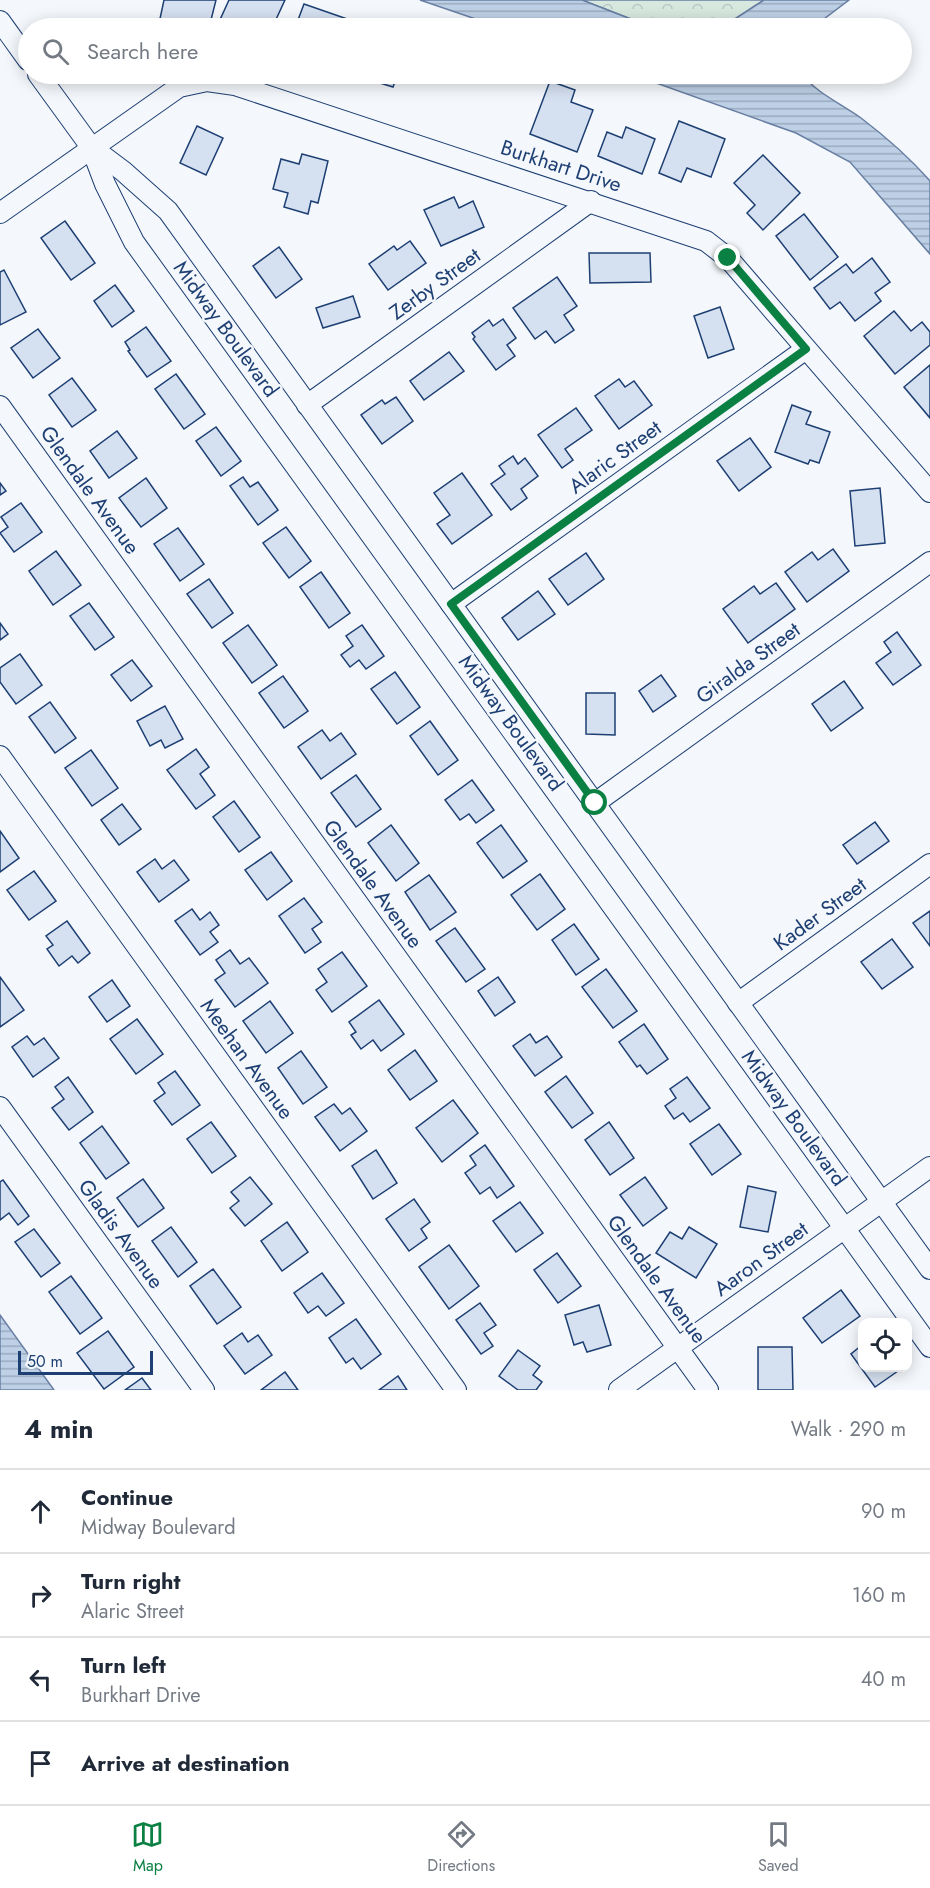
<!DOCTYPE html>
<meta charset="utf-8">
<style>
:root{--surface:#fff;--page:#f6f6f7;--text:#1f2937;--muted:#747a83;--line:#e0e1e3;--accent:#0b8043}
body{margin:0;font-family:Jost,sans-serif;background:var(--page);color:var(--text)}
.controls{position:absolute;right:18px;bottom:18px;display:grid;overflow:hidden;border-radius:12px;box-shadow:0 3px 15px #0003}
.controls button{width:54px;height:54px;display:grid;place-items:center;padding:0;border:0;border-bottom:2px solid var(--line);background:var(--surface);color:var(--text);font:30px sans-serif}
.scale{position:absolute;left:18px;bottom:15px;width:135px;box-sizing:border-box;padding-left:6px;border:3px solid #1d3f73;border-top:0;font-size:16px;line-height:21px;white-space:nowrap;color:#1d3f73;-webkit-text-stroke:4px #f4f7fb;paint-order:stroke}
.stop{position:absolute;width:18px;height:18px;margin:-14px;border:4px solid #0b8043;border-radius:50%;background:#fff}
.stop.end{background:#0b8043;border-color:#fff;box-shadow:0 2px 6px #0008}
.list{margin:0;padding:0;list-style:none}
h2{display:flex;justify-content:space-between;align-items:center;height:78px;margin:0;padding:0 24px;font-size:26px}
h2 small{font-size:20px;font-weight:400;color:var(--muted)}
.list li{display:grid;grid-template-columns:39px 1fr auto;gap:18px;align-items:center;box-sizing:border-box;height:84px;padding:0 24px;border-top:2px solid var(--line)}
.list b{display:block;font-size:22px;white-space:nowrap}
.list p{margin:0;font-size:20px;white-space:nowrap;color:var(--muted)}
.list em{font-size:20px;font-style:normal;color:var(--muted)}
.icon{flex:none;width:33px;height:33px;fill:none;stroke:currentColor;stroke-width:2;stroke-linecap:round;stroke-linejoin:round}
.map{position:relative;flex:none;width:930px;height:1390px;overflow:hidden}
.search{position:absolute;background:var(--surface);box-shadow:0 3px 15px #0003;left:18px;right:18px;top:18px;height:66px;display:flex;align-items:center;gap:15px;box-sizing:border-box;padding:0 21px;border-radius:33px;color:var(--muted);font-size:22px}
.sheet{height:414px;background:var(--surface)}
nav{display:flex;justify-content:space-around;align-items:center;box-sizing:border-box;height:84px;border-top:2px solid var(--line);background:var(--surface);font-size:16px;color:var(--muted)}
nav a{display:grid;justify-items:center;gap:3px}
nav .on{color:var(--accent)}
.map>svg:first-child{display:block}
</style>
<div class="map">
<svg width="930" height="1390" viewBox="0 0 930 1390">
<defs>
<pattern id="forest-crowns" width="20" height="18" patternUnits="userSpaceOnUse" patternTransform="scale(1.5)"><rect width="20" height="18" fill="#d7e8df"/><path d="M2 6a3 3 0 1 1 6 0M12 15a3 3 0 1 1 6 0" fill="none" stroke="#b8c8c3"/></pattern>
<pattern id="water-rules" width="6" height="5" patternUnits="userSpaceOnUse" patternTransform="scale(1.5)"><rect width="6" height="5" fill="#bed0e5"/><path d="M0 2.5h6" fill="none" stroke="#9aaabe"/></pattern>
</defs>
<rect width="100%" height="100%" fill="#f4f7fb"/>
<path fill="url(#forest-crowns)" stroke="#687fa3" stroke-width="1.5" d="M582 0H764L721 28H654Z"/>
<g fill="url(#water-rules)" stroke="#687fa3" stroke-width="1.5">
<path d="M420 0H582L654 28H502Z"/>
<path d="M764 0H849L812 28H721Z"/>
<path d="M631 74H802C816 93 842 104 861 118 886 137 910 158 930 181V254L850 162 796 133Z"/>
<path d="M0 1315 54 1390H0Z"/>
</g>
<g fill="#d5e0f0" stroke="#1d3f73" stroke-width="1.5">
<path d="M164 0H216L209 28 179 23 178 28H158Z"/>
<path d="M229 0H285L272 28H232L219 22Z"/>
<path d="M304 4 353 21 351 28H295Z"/>
<path d="M351 74H398L393 87Z"/>
<path d="M550 81 575 90 571 102 593 110 577 152 530 134Z"/>
<path d="M679 121 725 139 711 177 687 168 681 182 659 173Z"/>
<path d="M197 126 223 138 206 175 180 163Z"/>
<path d="M626 127 655 139 642 174 598 156 607 132 622 138Z"/>
<path d="M302 154 328 161 318 203 311 201 308 214 284 207 288 193 273 189 281 159 299 164Z"/>
<path d="M763 155 800 193 763 230 747 213 755 205 734 183Z"/>
<path d="M454 197 459 208 473 201 484 227 441 246 424 210Z"/>
<path d="M804 214 838 257 810 280 776 236Z"/>
<path d="M65 221 95 263 71 280 41 238Z"/>
<path d="M410 241 426 263 388 290 369 264 394 246 397 250Z"/>
<path d="M279 247 302 279 276 298 253 266Z"/>
<path d="M589 253H650L651 282 590 283Z"/>
<path d="M872 258 890 282 875 293 881 301 855 321 840 302 830 309 814 288 846 264 853 273Z"/>
<path d="M4 270 26 312 0 325V272Z"/>
<path d="M557 277 577 306 564 315 574 330 555 343 546 331 535 339 513 308Z"/>
<path d="M115 285 134 311 112 327 94 301Z"/>
<path d="M353 296 360 317 323 328 316 308Z"/>
<path d="M720 307 734 349 708 358 694 316Z"/>
<path d="M894 311 911 331 922 322 930 332V345L895 374 864 336Z"/>
<path d="M503 319 516 338 507 345 515 356 496 370 473 339 475 337 472 333 489 320 493 326Z"/>
<path d="M146 327 171 361 147 377 128 351 130 350 125 342Z"/>
<path d="M38 329 60 358 33 378 11 348Z"/>
<path d="M449 352 464 371 424 400 410 381Z"/>
<path d="M930 365V418L904 387Z"/>
<path d="M176 374 205 414 184 429 155 389Z"/>
<path d="M72 378 96 410 72 427 49 395Z"/>
<path d="M619 379 625 387 634 381 652 405 619 429 595 396Z"/>
<path d="M396 397 413 421 382 444 361 415 382 400 385 404Z"/>
<path d="M792 405 811 412 806 424 830 432 819 463 810 460 808 464 775 452Z"/>
<path d="M576 408 592 430 565 449 573 460 562 468 538 435Z"/>
<path d="M216 427 241 461 221 476 196 441Z"/>
<path d="M117 431 137 458 109 478 90 451Z"/>
<path d="M750 438 771 467 739 491 717 461Z"/>
<path d="M513 456 518 464 525 458 538 476 521 489 527 498 511 510 491 484 505 474 499 466Z"/>
<path d="M462 473 492 515 452 544 437 524 450 515 434 493Z"/>
<path d="M243 477 250 487 258 482 278 510 258 525 230 486Z"/>
<path d="M146 478 167 508 141 527 119 498Z"/>
<path d="M0 483 6 491 0 495Z"/>
<path d="M880 488 885 543 855 546 850 491Z"/>
<path d="M21 503 42 532 14 552 0 533 8 527 1 517Z"/>
<path d="M286 527 311 561 289 578 263 543Z"/>
<path d="M178 528 204 564 180 581 154 544Z"/>
<path d="M833 549 849 571 807 602 785 572 812 552 818 560Z"/>
<path d="M56 551 81 585 53 605 29 571Z"/>
<path d="M586 553 604 579 568 605 549 579Z"/>
<path d="M321 572 350 613 329 628 300 587Z"/>
<path d="M209 579 233 613 212 628 187 594Z"/>
<path d="M776 583 795 609 748 643 723 609 754 586 760 594Z"/>
<path d="M538 591 555 614 518 640 502 618Z"/>
<path d="M89 603 114 637 95 650 70 616Z"/>
<path d="M0 623 8 634 0 640Z"/>
<path d="M248 625 277 665 252 683 223 643Z"/>
<path d="M362 625 384 656 366 669 359 660 350 667 341 655 353 646 346 636Z"/>
<path d="M897 632 921 665 893 685 876 663 891 652 884 642Z"/>
<path d="M20 654 42 685 16 704 0 682V668Z"/>
<path d="M132 660 152 686 131 701 111 675Z"/>
<path d="M395 672 420 707 397 724 371 689Z"/>
<path d="M661 675 676 696 653 712 639 691Z"/>
<path d="M283 676 308 711 284 728 259 693Z"/>
<path d="M844 681 863 708 831 731 812 704Z"/>
<path d="M586 693H615V735L586 734Z"/>
<path d="M50 702 76 738 55 753 29 717Z"/>
<path d="M165 706 183 739 165 748 161 740 150 746 137 721Z"/>
<path d="M430 721 458 760 438 775 410 736Z"/>
<path d="M322 730 330 741 341 733 356 754 321 779 298 747Z"/>
<path d="M196 749 209 767 200 774 215 795 196 809 167 770Z"/>
<path d="M91 750 118 788 92 806 65 768Z"/>
<path d="M356 775 381 809 356 827 331 793Z"/>
<path d="M472 780 494 810 476 823 469 814 460 820 445 800Z"/>
<path d="M234 801 260 837 239 852 213 817Z"/>
<path d="M122 804 141 829 119 845 101 820Z"/>
<path d="M875 822 889 841 857 864 843 845Z"/>
<path d="M391 825 419 863 396 881 368 843Z"/>
<path d="M501 825 527 861 503 878 477 843Z"/>
<path d="M0 831 19 858 0 872Z"/>
<path d="M271 852 292 881 267 900 245 870Z"/>
<path d="M155 859 162 869 174 860 189 880 159 902 137 872Z"/>
<path d="M34 871 56 901 29 920 7 890Z"/>
<path d="M540 874 565 909 537 930 511 895Z"/>
<path d="M429 875 456 912 430 930 405 892Z"/>
<path d="M304 898 322 922 312 929 321 942 305 953 279 916Z"/>
<path d="M192 909 200 920 210 912 219 925 210 932 218 942 200 955 175 921Z"/>
<path d="M930 911V946L913 923Z"/>
<path d="M67 921 90 953 78 963 72 956 59 966 47 949 53 945 46 936Z"/>
<path d="M574 924 599 959 576 975 552 940Z"/>
<path d="M455 928 485 969 466 982 436 941Z"/>
<path d="M892 939 913 967 882 989 861 962Z"/>
<path d="M230 950 240 964 249 958 268 983 235 1007 215 980 225 973 216 960Z"/>
<path d="M342 952 367 986 332 1012 316 990 327 982 318 969Z"/>
<path d="M606 969 637 1011 613 1028 582 987Z"/>
<path d="M0 977 24 1010 0 1027Z"/>
<path d="M498 977 515 1002 495 1016 478 991Z"/>
<path d="M112 980 130 1006 107 1022 89 997Z"/>
<path d="M379 1000 404 1034 381 1051 373 1040 361 1049 351 1035 356 1032 349 1022Z"/>
<path d="M270 1001 293 1033 266 1053 243 1021Z"/>
<path d="M137 1019 163 1054 136 1074 110 1039Z"/>
<path d="M644 1024 668 1059 647 1074 640 1065 637 1067 619 1042Z"/>
<path d="M530 1034 536 1043 547 1036 562 1057 535 1076 513 1046Z"/>
<path d="M27 1036 34 1045 44 1038 59 1058 33 1077 12 1047Z"/>
<path d="M415 1050 437 1081 410 1100 388 1070Z"/>
<path d="M301 1051 327 1087 303 1104 278 1068Z"/>
<path d="M175 1071 200 1105 172 1125 154 1101 165 1093 158 1083Z"/>
<path d="M566 1076 593 1113 572 1128 545 1092Z"/>
<path d="M68 1077 93 1112 69 1130 52 1108 64 1099 55 1087Z"/>
<path d="M687 1077 710 1108 690 1122 683 1113 674 1119 665 1106 676 1098 670 1089Z"/>
<path d="M453 1100 478 1133 442 1162 416 1128Z"/>
<path d="M334 1104 342 1114 350 1108 367 1131 340 1151 315 1117Z"/>
<path d="M211 1122 236 1156 212 1173 187 1139Z"/>
<path d="M609 1122 634 1158 610 1175 585 1140Z"/>
<path d="M719 1124 741 1154 712 1175 690 1144Z"/>
<path d="M102 1126 129 1163 106 1179 80 1143Z"/>
<path d="M485 1145 514 1186 497 1198 490 1187 480 1194 465 1173 476 1165 470 1156Z"/>
<path d="M376 1150 397 1183 373 1199 352 1166Z"/>
<path d="M250 1177 272 1204 245 1226 230 1208 239 1201 231 1192Z"/>
<path d="M645 1177 667 1208 643 1226 620 1195Z"/>
<path d="M143 1179 164 1208 138 1227 117 1198Z"/>
<path d="M3 1180 29 1216 18 1225 9 1213 0 1220V1182Z"/>
<path d="M748 1186 776 1192 768 1232 740 1227Z"/>
<path d="M414 1199 430 1222 421 1229 427 1238 409 1251 386 1219Z"/>
<path d="M520 1202 543 1233 516 1252 493 1221Z"/>
<path d="M287 1222 308 1252 282 1271 261 1241Z"/>
<path d="M171 1227 197 1262 178 1277 152 1241Z"/>
<path d="M689 1227 717 1244 696 1278 656 1253 670 1232 682 1239Z"/>
<path d="M34 1229 60 1263 41 1277 15 1242Z"/>
<path d="M449 1245 479 1286 449 1309 419 1267Z"/>
<path d="M557 1253 581 1286 558 1303 534 1270Z"/>
<path d="M213 1269 241 1307 217 1324 190 1286Z"/>
<path d="M322 1273 344 1303 326 1316 318 1306 308 1313 294 1293Z"/>
<path d="M71 1276 102 1318 80 1334 49 1292Z"/>
<path d="M841 1290 860 1316 822 1343 803 1318Z"/>
<path d="M480 1303 496 1325 484 1333 493 1346 481 1354 456 1320Z"/>
<path d="M599 1305 611 1345 587 1352 583 1342 574 1345 565 1315Z"/>
<path d="M356 1319 381 1354 361 1369 353 1358 346 1363 329 1338Z"/>
<path d="M108 1331 134 1367 104 1389 77 1353Z"/>
<path d="M242 1333 248 1342 258 1335 272 1355 245 1374 224 1346Z"/>
<path d="M862 1345V1368H895L898 1371 875 1387 851 1354Z"/>
<path d="M758 1347H792L793 1390H758Z"/>
<path d="M518 1350 540 1366 533 1375 542 1382 536 1390H518L499 1376Z"/>
<path d="M285 1372 298 1390H261Z"/>
<path d="M398 1376 407 1390H379Z"/>
<path d="M142 1378 151 1390H125Z"/>
</g>
<g fill="none" stroke-linecap="round" stroke-linejoin="round">
<g stroke="#1d3f73" stroke-width="22">
<g id="minor">
<path d="M0 21 28 60"/>
<path d="M38 74 91 147 105 184 134 242 930 1347"/>
<path d="M91 147 123 171 168 211 930 1269"/>
<path d="M0 213 179 87 207 81 235 85 706 241 728 258 930 492"/>
<path d="M307 405 591 201"/>
<path d="M0 406 708 1390"/>
<path d="M451 604 806 349"/>
<path d="M0 756 456 1390"/>
<path d="M595 803 930 562"/>
<path d="M738 1003 930 864"/>
<path d="M0 1107 204 1390"/>
<path d="M619 1390 930 1167"/>
</g>
</g>
<use href="#minor" stroke="#f4f7fb" stroke-width="20"/>
</g>
<g fill="none" stroke-linecap="round" stroke-linejoin="round">
<path stroke="#0b8043" stroke-width="8" d="M595 803 451 604 806 349 728 258"/>
</g>
<g text-anchor="middle" dominant-baseline="central" stroke-width="4.5" stroke-linejoin="round" paint-order="stroke">
<g font-size="21" fill="#1d3f73" stroke="#f4f7fb">
<text transform="translate(561 166) rotate(18)">Burkhart Drive</text>
<text transform="translate(435 284) rotate(-36)">Zerby Street</text>
<text transform="translate(226 329) rotate(54)">Midway Boulevard</text>
<text transform="translate(615 457) rotate(-36)">Alaric Street</text>
<text transform="translate(90 490) rotate(54)">Glendale Avenue</text>
<text transform="translate(748 663) rotate(-36)">Giralda Street</text>
<text transform="translate(511 723) rotate(54)">Midway Boulevard</text>
<text transform="translate(373 884) rotate(54)">Glendale Avenue</text>
<text transform="translate(820 914) rotate(-36)">Kader Street</text>
<text transform="translate(247 1059) rotate(54)">Meehan Avenue</text>
<text transform="translate(794 1118) rotate(54)">Midway Boulevard</text>
<text transform="translate(121 1234) rotate(54)">Gladis Avenue</text>
<text transform="translate(761 1259) rotate(-36)">Aaron Street</text>
<text transform="translate(657 1279) rotate(54)">Glendale Avenue</text>
</g>
</g>
</svg>
<div class="controls">
<button><svg class="icon" aria-label="locate" viewBox="0 0 24 24"><circle cx="12" cy="12" r="6"/><path d="M12 2v4M12 18v4M2 12h4M18 12h4"/></svg></button>
</div>
<div class="scale">50 m</div>
<div class="stop" style="left:595px;top:803px"></div>
<div class="stop end" style="left:728px;top:258px"></div>
<div class="search"><svg class="icon" aria-label="search" viewBox="0 0 24 24"><circle cx="10" cy="10" r="6"/><path d="M15 15l6 6"/></svg>Search here</div>
</div>
<section class="sheet">
<h2>4 min<small>Walk · 290 m</small></h2>
<ul class="list">
<li><svg class="icon" aria-label="ahead" viewBox="0 0 24 24"><path d="M12 20V5M6 11l6-6 6 6"/></svg><div><b>Continue</b><p>Midway Boulevard</p></div><em>90 m</em></li>
<li><svg class="icon" aria-label="right" viewBox="0 0 24 24"><path d="M7 20v-9h11M14 6l5 5-5 5"/></svg><div><b>Turn right</b><p>Alaric Street</p></div><em>160 m</em></li>
<li><svg class="icon" aria-label="left" viewBox="0 0 24 24"><path d="M17 20v-9H6M10 6l-5 5 5 5"/></svg><div><b>Turn left</b><p>Burkhart Drive</p></div><em>40 m</em></li>
<li><svg class="icon" aria-label="arrive" viewBox="0 0 24 24"><path d="M6 21V4h12l-3 4 3 4H6"/></svg><div><b>Arrive at destination</b></div></li>
</ul>
</section>
<nav>
<a class="on"><svg class="icon" aria-label="map" viewBox="0 0 24 24"><path d="M3 6l6-2 6 2 6-2v14l-6 2-6-2-6 2zM9 4v14M15 6v14"/></svg>Map</a>
<a><svg class="icon" aria-label="directions" viewBox="0 0 24 24"><path d="M12 3l9 9-9 9-9-9zM9 14v-3h6M13 9l2 2-2 2"/></svg>Directions</a>
<a><svg class="icon" aria-label="saved" viewBox="0 0 24 24"><path d="M7 4h10v16l-5-4-5 4z"/></svg>Saved</a>
</nav>
